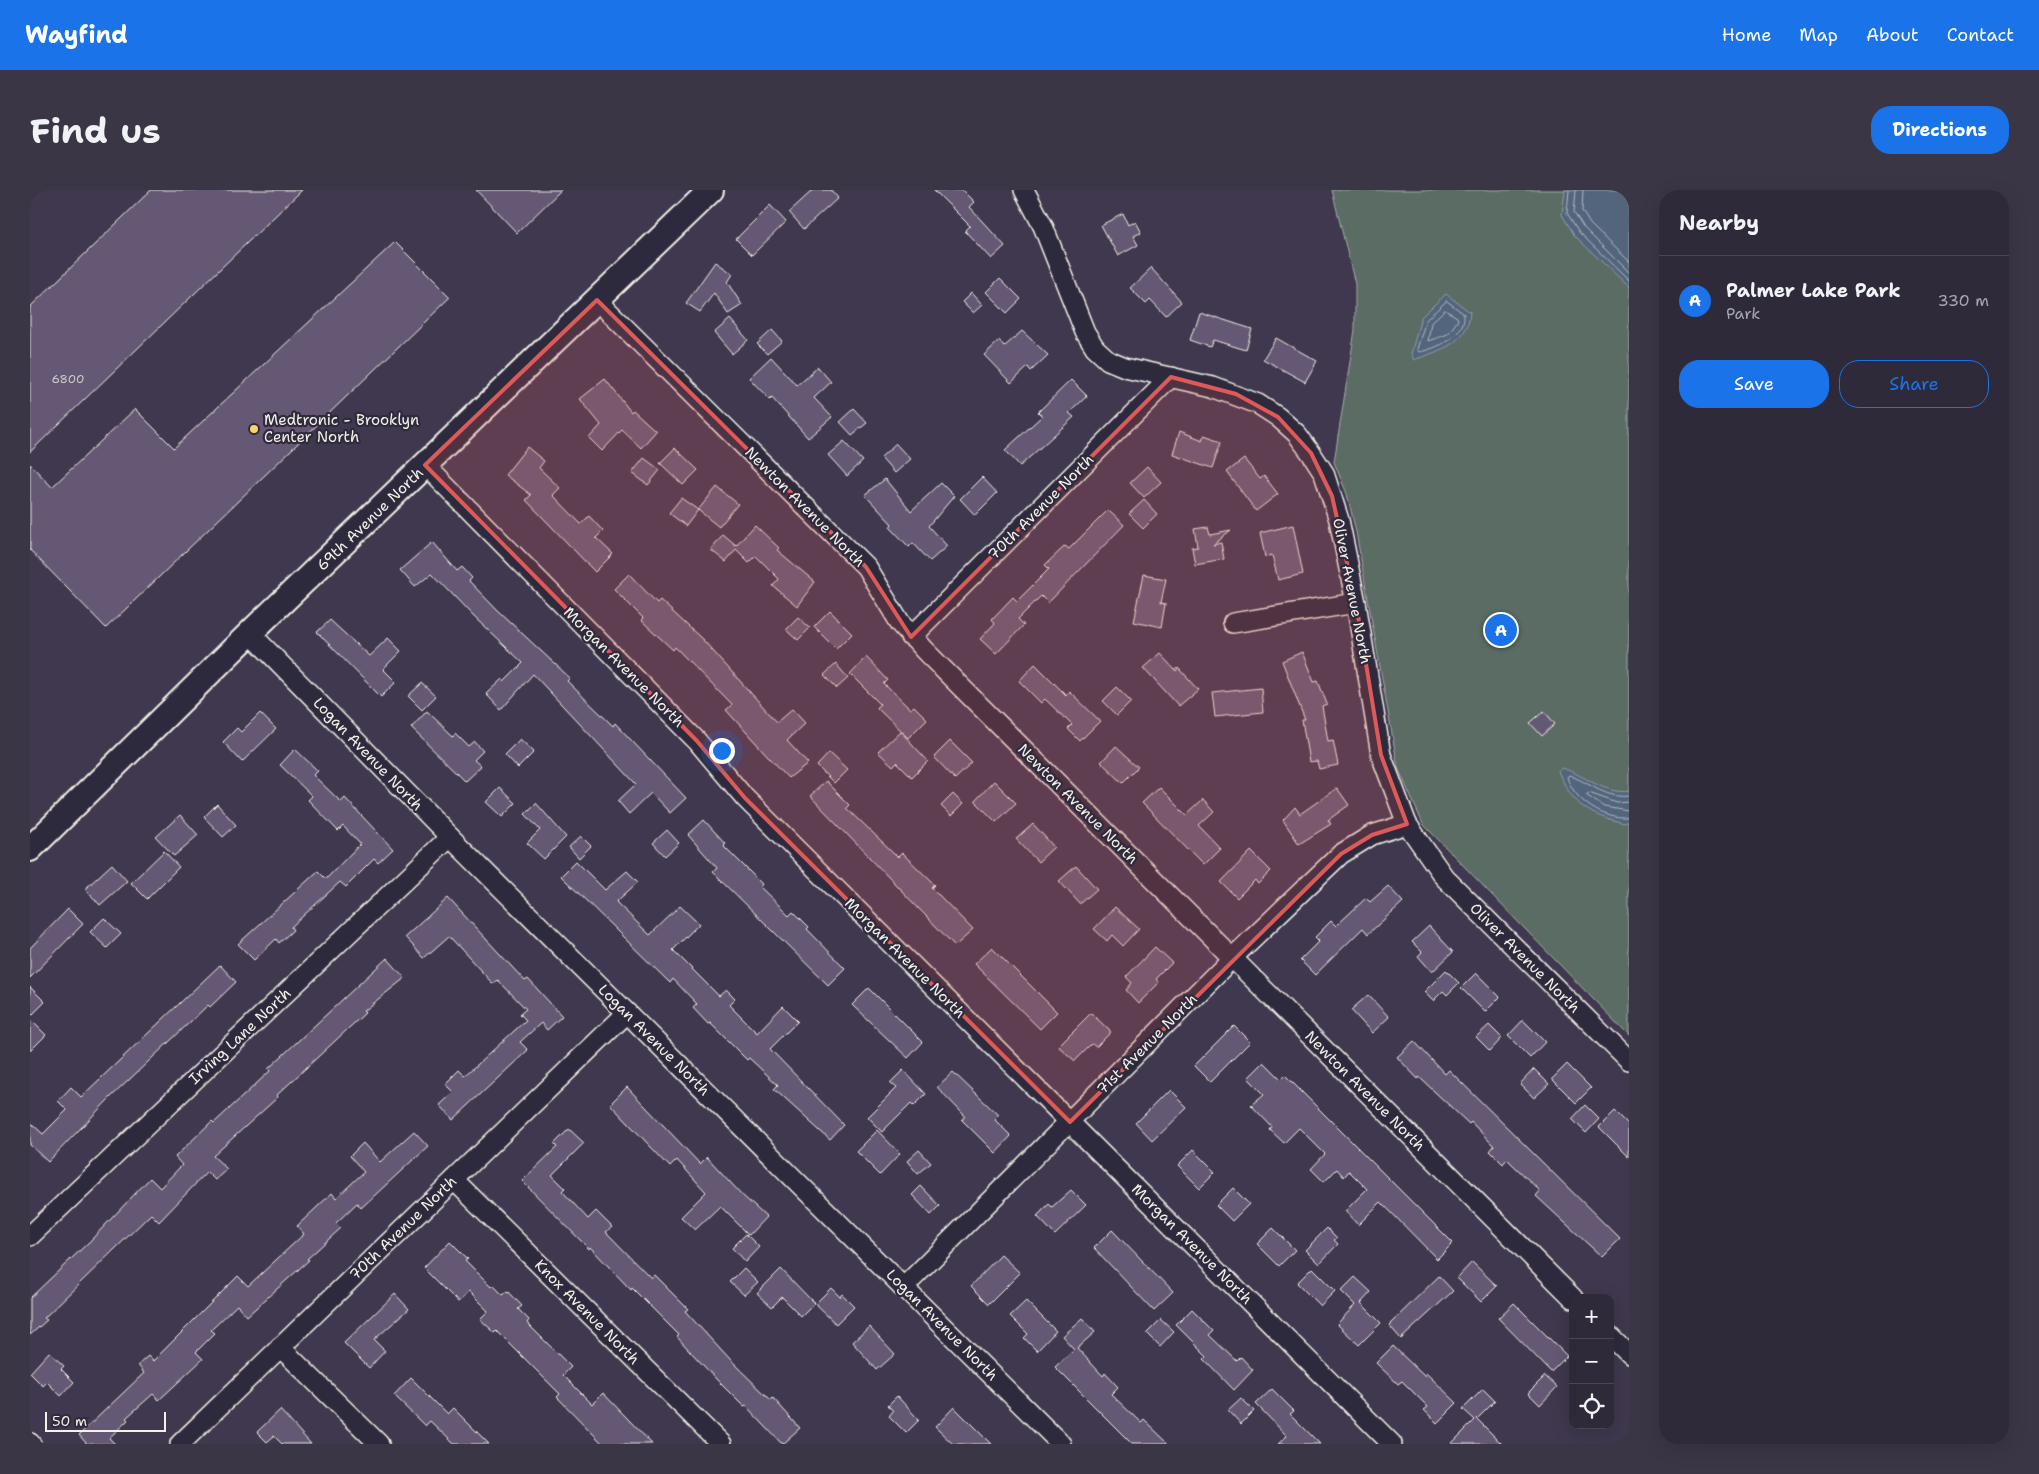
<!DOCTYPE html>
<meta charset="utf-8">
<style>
:root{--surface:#2f2a3a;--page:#3b3645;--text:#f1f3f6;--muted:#a7a7af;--line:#4a4654;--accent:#1a73e8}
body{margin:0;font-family:"Shantell Sans",sans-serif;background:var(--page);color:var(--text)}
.controls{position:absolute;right:15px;bottom:15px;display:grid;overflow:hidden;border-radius:10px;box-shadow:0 5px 20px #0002}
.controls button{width:45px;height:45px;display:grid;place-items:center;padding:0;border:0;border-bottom:1px solid var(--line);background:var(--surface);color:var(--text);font:25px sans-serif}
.scale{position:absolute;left:15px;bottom:12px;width:121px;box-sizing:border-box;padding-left:5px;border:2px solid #f4f1e8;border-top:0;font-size:14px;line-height:18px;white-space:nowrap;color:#f4f1e8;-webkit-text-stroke:4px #2f2a3d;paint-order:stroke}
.you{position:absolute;left:691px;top:560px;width:18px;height:18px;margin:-12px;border:4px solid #fff;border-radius:50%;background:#1a73e8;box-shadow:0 0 0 8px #1a73e833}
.badge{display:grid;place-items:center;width:32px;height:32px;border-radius:50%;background:var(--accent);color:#fff;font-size:16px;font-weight:700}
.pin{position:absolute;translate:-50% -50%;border:2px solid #fff;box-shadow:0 1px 5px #0006}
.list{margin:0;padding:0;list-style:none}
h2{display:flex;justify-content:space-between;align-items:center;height:65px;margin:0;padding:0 20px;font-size:21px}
h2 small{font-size:16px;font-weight:400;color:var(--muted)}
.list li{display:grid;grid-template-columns:32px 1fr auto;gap:15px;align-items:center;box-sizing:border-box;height:90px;padding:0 20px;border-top:1px solid var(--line)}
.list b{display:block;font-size:19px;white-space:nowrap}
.list p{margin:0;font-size:16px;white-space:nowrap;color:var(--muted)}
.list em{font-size:16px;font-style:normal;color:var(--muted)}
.actions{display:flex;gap:10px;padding:15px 20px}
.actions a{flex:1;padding:11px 0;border:1px solid var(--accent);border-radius:20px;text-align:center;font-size:18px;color:var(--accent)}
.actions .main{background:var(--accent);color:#fff}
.icon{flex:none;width:28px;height:28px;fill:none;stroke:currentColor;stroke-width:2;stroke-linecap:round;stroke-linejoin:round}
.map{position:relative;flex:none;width:1599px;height:1254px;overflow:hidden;border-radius:20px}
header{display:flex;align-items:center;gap:30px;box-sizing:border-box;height:70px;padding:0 25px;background:var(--accent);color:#fff}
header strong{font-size:24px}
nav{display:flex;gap:28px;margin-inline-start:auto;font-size:18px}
.intro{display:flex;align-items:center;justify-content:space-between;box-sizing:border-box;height:120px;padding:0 30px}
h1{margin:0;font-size:35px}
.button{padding:12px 22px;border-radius:20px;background:var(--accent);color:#fff;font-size:18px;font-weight:700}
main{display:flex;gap:30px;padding:0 30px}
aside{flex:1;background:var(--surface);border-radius:20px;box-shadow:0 5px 20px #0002}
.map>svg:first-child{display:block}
</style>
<header>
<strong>Wayfind</strong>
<nav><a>Home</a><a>Map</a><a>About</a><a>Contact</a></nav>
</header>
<div class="intro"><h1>Find us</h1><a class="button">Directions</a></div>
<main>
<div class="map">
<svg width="1599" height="1254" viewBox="0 0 1599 1254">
<rect width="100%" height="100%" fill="#3f384e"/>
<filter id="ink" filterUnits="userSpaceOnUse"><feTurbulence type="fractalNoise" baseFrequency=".02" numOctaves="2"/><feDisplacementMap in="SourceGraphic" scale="10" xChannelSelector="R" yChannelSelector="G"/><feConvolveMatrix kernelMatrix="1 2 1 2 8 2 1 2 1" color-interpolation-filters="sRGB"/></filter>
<g filter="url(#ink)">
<path fill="#5a6c64" stroke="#a7aea6" d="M1302 0H1599V846L1393 634 1368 578 1326 342 1317 304 1304 272 1325 140V94Z"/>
<g fill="#52657d" stroke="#939da8">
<path d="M1535 0H1599V98L1545 46 1532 25Z"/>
<path d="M1416 104 1440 122C1438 154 1410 160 1384 170L1381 164 1391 127Z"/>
<path d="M1532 578C1555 585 1575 605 1599 601V632L1595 634C1559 625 1543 616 1528 581Z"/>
</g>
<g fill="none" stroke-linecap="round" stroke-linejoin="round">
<g stroke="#b3b9bd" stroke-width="1">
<path d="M1539 0 1537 23 1549 42 1599 91"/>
<path d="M1546 0 1544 22 1554 38 1599 83"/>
<path d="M1553 0 1552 21 1560 34 1599 72"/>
<path d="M1417 111 1434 124C1436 146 1406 159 1389 162L1387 159 1396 130Z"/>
<path d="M1415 120 1427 127 1428 130 1418 144 1398 151 1401 133Z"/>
<path d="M1599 606C1576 609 1560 593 1539 585L1537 587C1544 611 1574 630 1599 628"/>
<path d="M1599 612 1587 613 1559 603 1556 605 1574 617 1599 621"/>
</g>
</g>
<g fill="#655975" stroke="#f4f1e8">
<path d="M121 0H272L0 262V117Z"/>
<path d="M446 0H531L487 43Z"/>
<path d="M783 0H801L808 8 774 39 759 22Z"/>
<path d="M904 0H932L944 12 939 17 975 56 961 69 935 41 940 36Z"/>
<path d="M740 15 756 32 722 65 706 49Z"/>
<path d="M1093 24 1098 35 1105 31 1111 42 1103 46 1108 55 1088 66 1071 35Z"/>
<path d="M365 52 420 107 76 438 0 360V274L22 297 105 219 144 258Z"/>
<path d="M685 72 702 84 697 92 712 115 698 124 684 103 670 122 656 113Z"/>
<path d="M1121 78 1152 112 1136 127 1120 110 1116 114 1100 98Z"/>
<path d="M970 88 991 109 977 123 956 102Z"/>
<path d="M941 103 952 115 943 123 932 112Z"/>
<path d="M1169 122 1222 139 1216 160 1183 150 1180 157 1160 150Z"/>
<path d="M700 129 718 150 702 164 684 143Z"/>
<path d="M742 140 752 151 737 164 727 154Z"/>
<path d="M992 141 1018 165 1001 181 998 177 981 193 954 165 969 151 974 157Z"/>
<path d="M1246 148 1287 171 1275 192 1233 169Z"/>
<path d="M741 167 767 195 788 177 801 192 784 208 802 227 778 248 742 208 740 210 719 188Z"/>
<path d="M575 189 601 222 603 220 626 241 611 258 592 240 572 261 559 248 571 235 550 209Z"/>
<path d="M1041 190 1057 206 1039 223 1044 227 990 276 975 260 1012 226 1008 222Z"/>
<path d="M824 219 837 233 822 245 810 232Z"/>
<path d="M1149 242 1172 251 1174 245 1192 251 1183 278 1142 264Z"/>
<path d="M814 251 833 271 817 286 798 265Z"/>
<path d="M866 254 880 269 864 283 851 268Z"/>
<path d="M497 257 514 271 509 278 530 298 523 305 551 334 559 326 573 341 566 348 583 364 565 382 496 310 501 305 475 285Z"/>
<path d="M645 258 668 280 653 295 630 273Z"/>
<path d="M614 268 630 280 618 295 602 283Z"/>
<path d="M1214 269 1230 289 1234 286 1248 304 1226 321 1197 282Z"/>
<path d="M1117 277 1131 292 1114 308 1100 293Z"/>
<path d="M952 287 967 303 945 325 930 309Z"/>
<path d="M855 289 881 321 911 293 924 306 899 336 917 356 900 371 883 353 879 357 860 337 862 334 835 305Z"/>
<path d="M687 297 708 314 689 337 668 320Z"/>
<path d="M651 308 668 320 656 336 639 323Z"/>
<path d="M1114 310 1127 324 1113 338 1099 324Z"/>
<path d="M1078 320 1094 335 1018 413 1011 406 988 429 994 435 966 464 950 449 965 433 962 429 983 407 987 411 1019 379 1015 375 1035 356 1039 359Z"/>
<path d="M725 335 749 358 747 360 785 392 767 416 743 396 749 389 726 366 719 373 706 360 696 372 681 360 693 345 706 356Z"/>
<path d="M1263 335 1273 384 1248 390 1242 365 1235 367 1230 343Z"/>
<path d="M1178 337 1180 344 1201 340 1183 354 1191 352 1194 369 1165 374 1162 358 1168 357 1165 339Z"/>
<path d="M402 352 427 381 432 377 442 388 439 391 468 421 540 488 537 491 583 536 585 533 656 608 640 623 621 603 599 624 588 611 606 594 503 484 471 520 456 504 472 489 474 492 493 473 444 427 402 383 385 397 370 380Z"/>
<path d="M599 384 627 413 630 410 673 450 747 532 762 519 775 533 757 550 778 573 759 588 737 565 696 520 702 515 645 457 643 460 611 430 613 428 584 399Z"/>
<path d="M1114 385 1136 389 1131 412 1136 413 1132 437 1104 431Z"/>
<path d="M800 421 822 443 806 459 784 437Z"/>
<path d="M768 427 780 438 768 450 756 439Z"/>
<path d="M300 430 339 466 358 448 371 461 353 479 366 492 351 507 287 442Z"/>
<path d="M1272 462 1284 492 1288 491 1297 514 1292 516 1298 551 1303 550 1308 575 1289 579 1287 571 1279 572 1272 530H1275L1252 471Z"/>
<path d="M1130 463 1147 481 1149 478 1168 499 1148 516 1113 478Z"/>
<path d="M836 467 858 490 854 494 880 519 884 516 897 529 878 548 847 518 850 514 820 484Z"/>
<path d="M806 474 818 488 807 498 794 485Z"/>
<path d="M1005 474 1036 505 1039 501 1070 531 1050 551 1038 539 1042 535 1015 509 1011 513 989 491Z"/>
<path d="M392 493 406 506 392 520 378 506Z"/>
<path d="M1087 497 1101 511 1087 525 1073 511Z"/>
<path d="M1231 498 1233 522 1185 527 1182 503Z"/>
<path d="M397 521 423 546 425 543 439 557 445 552 453 561 444 570 451 576 435 591 381 538Z"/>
<path d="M1514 521 1525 534 1512 546 1500 533Z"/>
<path d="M230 523 246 539 212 572 193 552 207 538 211 542Z"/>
<path d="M870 541 898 571 882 587 867 572 863 576 848 562Z"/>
<path d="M490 549 504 562 488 578 475 564Z"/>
<path d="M920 551 942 573 925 589 904 567Z"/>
<path d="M1086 556 1109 577 1093 593 1071 572Z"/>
<path d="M265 559 288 581 283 585 311 612 315 608 363 659 348 673 344 669 316 697 310 692 261 737 263 740 249 753 246 749 224 770 208 754 288 681 296 689 330 654 313 636 308 641 278 610 282 606 250 575Z"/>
<path d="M799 563 817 580 804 593 787 576Z"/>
<path d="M796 591 820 615 817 618 868 667 872 663 905 695 902 698 943 740 925 756 780 606Z"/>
<path d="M964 591 986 613 966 632 945 611Z"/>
<path d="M1129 597 1157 625 1173 610 1184 622 1169 636 1190 658 1173 675 1112 613Z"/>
<path d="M470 598 486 613 472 627 456 612Z"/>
<path d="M1307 598 1319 615 1298 630 1301 634 1269 654 1253 630 1265 617 1270 624Z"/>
<path d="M923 604 933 614 921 626 911 616Z"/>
<path d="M506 613 536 647 514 669 497 653 510 640 495 624Z"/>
<path d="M187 614 206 635 193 647 174 627Z"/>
<path d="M150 625 168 645 144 666 126 647Z"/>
<path d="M674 630 695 653 693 655 732 694 730 697 759 725 763 721 779 737 777 739 815 778 798 795 683 682 687 678 658 645Z"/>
<path d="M1003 634 1024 657 1008 672 986 649Z"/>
<path d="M637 640 649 653 635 666 623 653Z"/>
<path d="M551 646 561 656 549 668 539 657Z"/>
<path d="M134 661 149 677 117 709 101 693Z"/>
<path d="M1221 661 1241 681 1228 694 1225 690 1207 708 1191 692Z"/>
<path d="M546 671 575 700 597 681 608 692 586 712 620 745 650 716 669 734 643 760 689 806 696 800 705 809 699 815 727 843 753 816 768 831 740 859 814 935 800 950 744 899 748 895 719 868 717 870 680 833 678 834 663 818 667 814 643 789 640 793 531 686Z"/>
<path d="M82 674 97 691 70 715 55 699Z"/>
<path d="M1046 676 1067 699 1050 714 1029 691Z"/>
<path d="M1358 696 1373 712 1338 744 1333 738 1285 785 1270 770 1289 751 1285 747 1301 731 1306 736 1336 708 1340 712Z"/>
<path d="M418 708 495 791 498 789 532 826 517 840 511 833 490 852 498 860 423 930 409 915 423 902 415 894 429 880 435 886 496 830 490 824 496 819 468 790 463 794 419 746 394 768 375 747Z"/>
<path d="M1085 717 1109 739 1093 756 1082 745 1077 751 1064 739Z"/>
<path d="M38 719 53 734 0 788V758Z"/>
<path d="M74 728 91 744 77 758 60 742Z"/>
<path d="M1399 736 1423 762 1402 782 1388 766 1392 762 1382 752Z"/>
<path d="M962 757 1027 822 1010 839 944 774Z"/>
<path d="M1125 757 1142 773 1126 789 1129 792 1108 813 1096 800 1102 793 1096 787Z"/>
<path d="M357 768 375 788 333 821 335 823 247 905 248 907 183 966 197 979 185 990 177 982 129 1032 121 1024 14 1128 17 1130 0 1145V1108L60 1051 120 988 130 998 152 975 145 967 182 931 184 933 240 881 238 879Z"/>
<path d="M190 775 206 792 180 817 178 815 81 907 18 972 0 955V932L13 944 37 920 28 911 41 897 51 907Z"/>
<path d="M1416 780 1429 793 1417 805 1413 801 1403 811 1394 802Z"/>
<path d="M1446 783 1470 807 1455 822 1431 798Z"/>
<path d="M0 797 15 812 0 827Z"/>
<path d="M839 798 893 852 878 868 822 815Z"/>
<path d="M1338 805 1359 827 1342 843 1321 820Z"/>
<path d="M1061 823 1081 842 1066 857 1062 854 1045 871 1028 856Z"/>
<path d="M0 829 16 845 0 861Z"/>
<path d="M1493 830 1515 852 1500 868 1478 846Z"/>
<path d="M1459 835 1472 848 1460 861 1446 847Z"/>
<path d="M1204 836 1220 852 1180 892 1164 876Z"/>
<path d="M1384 851 1415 884 1419 880 1590 1049 1572 1067 1506 1006 1510 1001 1477 969 1473 974 1460 961 1464 956 1441 932 1439 934 1389 887 1388 889 1367 867Z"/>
<path d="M1234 872 1251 889 1255 885 1423 1053 1407 1069 1351 1012 1328 1035 1315 1021 1337 999 1319 981 1314 987 1307 979 1294 992 1281 979 1295 964 1269 938 1254 953 1240 940 1242 937 1221 915 1234 904 1218 888Z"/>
<path d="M1537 874 1561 898 1546 913 1522 889Z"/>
<path d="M1504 879 1519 894 1504 908 1490 894Z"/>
<path d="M873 880 896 904 884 916 881 913 852 942 837 927 866 898 860 893Z"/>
<path d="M923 882 968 925 964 929 981 946 965 963 932 930 935 926 907 897Z"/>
<path d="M597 897 670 974 677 967 712 1005 736 1027 719 1045 690 1016 665 1040 651 1027 676 1002 647 970 640 977 580 914Z"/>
<path d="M1139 900 1156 917 1122 950 1106 933Z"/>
<path d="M1555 915 1569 929 1556 943 1542 929Z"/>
<path d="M1585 921 1599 935V967L1569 937Z"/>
<path d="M539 939 554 953 522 985 535 998 532 1001 558 1029 566 1021 582 1037 576 1042 621 1088 624 1085 658 1119 655 1121 700 1170 741 1210 743 1208 770 1238 752 1254 716 1216 714 1217 686 1189 647 1147 649 1145 602 1098 601 1100 560 1057 559 1059 492 991 527 957 524 954Z"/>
<path d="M847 940 870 964 850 985 826 961Z"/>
<path d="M384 941 398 956 331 1018 327 1013 306 1033 311 1038 277 1069 279 1070 217 1126 207 1115 181 1140 185 1143 166 1162 173 1169 129 1210 123 1204 96 1228 98 1230 79 1248 85 1254H57L49 1245 114 1183 108 1175 118 1166 123 1171 208 1086 218 1096 274 1044 267 1036 302 1003 306 1008 334 982 320 966 333 953 350 972Z"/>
<path d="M889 960 901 973 888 984 877 971Z"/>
<path d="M1163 960 1185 982 1169 998 1147 976Z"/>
<path d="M891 996 910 1016 901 1025 882 1005Z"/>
<path d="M1203 998 1219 1014 1202 1031 1186 1015Z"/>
<path d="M1041 1000 1056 1015 1025 1045 1007 1026 1019 1014 1022 1017Z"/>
<path d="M1243 1038 1265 1060 1249 1076 1227 1054Z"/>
<path d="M1297 1038 1307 1048 1304 1050 1308 1054 1289 1074 1275 1060Z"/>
<path d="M1082 1040 1143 1103 1124 1121 1064 1058Z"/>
<path d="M716 1044 729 1057 715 1072 702 1058Z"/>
<path d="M420 1051 438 1069 435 1071 461 1097 463 1095 473 1105 478 1101 492 1116 488 1119 499 1130 497 1133 541 1177 533 1185 562 1214 573 1203 622 1254H573L527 1207 530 1204 467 1141 465 1143 450 1129 458 1121 439 1102 428 1112 394 1078Z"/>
<path d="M971 1065 990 1083 959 1114 941 1096Z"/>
<path d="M1442 1072 1467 1096 1451 1112 1427 1088Z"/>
<path d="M714 1078 728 1092 714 1105 700 1092Z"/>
<path d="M1282 1078 1305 1101 1290 1116 1267 1093Z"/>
<path d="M751 1079 784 1113 771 1126 752 1107 742 1117 727 1103Z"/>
<path d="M1409 1086 1423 1101 1371 1149 1359 1135Z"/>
<path d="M1325 1087 1341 1102 1331 1113 1351 1133 1329 1155 1307 1134 1325 1115 1311 1101Z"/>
<path d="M801 1098 810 1107 812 1104 824 1116 806 1134 785 1114Z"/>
<path d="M365 1104 379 1119 344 1150 355 1161 339 1178 314 1153Z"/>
<path d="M996 1111 1026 1141 1007 1161 994 1148 998 1144 980 1126Z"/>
<path d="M1484 1113 1537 1166 1521 1182 1468 1128Z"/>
<path d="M1162 1119 1184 1141 1180 1145 1207 1171 1211 1167 1223 1180 1204 1200 1174 1169 1177 1166 1146 1135Z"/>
<path d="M1052 1128 1065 1142 1047 1158 1073 1186 1075 1183 1088 1197 1081 1204 1111 1233 1114 1230 1139 1254H1102L1025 1177 1044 1159 1032 1146Z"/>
<path d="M1131 1130 1144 1142 1130 1157 1117 1144Z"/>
<path d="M839 1136 865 1164 847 1180 822 1152Z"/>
<path d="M1363 1156 1394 1186 1396 1183 1427 1213 1407 1233 1394 1220 1398 1217 1372 1191 1368 1194 1346 1173Z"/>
<path d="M19 1162 34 1176 31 1179 44 1192 31 1206 17 1192 13 1196 0 1183Z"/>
<path d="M1515 1186 1527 1197 1510 1215 1498 1203Z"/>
<path d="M381 1188 417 1224 423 1218 459 1254H424L400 1231 395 1236 364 1206Z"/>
<path d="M1242 1199 1264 1221 1260 1224 1290 1254H1248L1257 1246 1226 1214Z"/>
<path d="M1453 1199 1465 1211 1447 1229 1472 1254H1421L1445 1230 1433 1219Z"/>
<path d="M867 1206 889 1230 876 1243 859 1226 863 1221 858 1215Z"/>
<path d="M1211 1208 1224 1221 1211 1234 1198 1220Z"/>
<path d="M924 1217 961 1254H923L905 1237Z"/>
<path d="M250 1220 281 1254H252L244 1246 237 1252 227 1242Z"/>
</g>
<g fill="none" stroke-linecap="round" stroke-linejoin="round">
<g stroke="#f4f1e8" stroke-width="22">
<g id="minor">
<path d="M994 0 1013 36 1055 142 1065 158 1078 170 1095 177 1183 197 1228 214 1248 227 1267 244 1281 263 1294 283 1309 330 1326 413 1351 565 1377 634 1414 687 1599 871"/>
<path d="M567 110 836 377 870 433 894 460 1543 1108"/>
<path d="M395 275 667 551 715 608 1362 1254"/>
<path d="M1203 433 1326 413"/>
<path d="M220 443 420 647 1031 1254"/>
<path d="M881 447 1141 187"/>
<path d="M424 990 691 1254"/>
<path d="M0 1046 420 647"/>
<path d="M874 1097 1202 768 1311 664 1342 645 1377 634"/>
<path d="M1580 1145 1599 1164"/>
<path d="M250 1157 349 1254"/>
<path d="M0 1253 1 1254"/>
<path d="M150 1254 597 823"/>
</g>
</g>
<g stroke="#f4f1e8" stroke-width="28">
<path id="tertiary" d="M0 659 220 443 681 0"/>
</g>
<use href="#minor" stroke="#2f2a3d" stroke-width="19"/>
<use href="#tertiary" stroke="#2f2a3d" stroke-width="24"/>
</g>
</g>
<path fill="#de5a58" fill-opacity="0.2" stroke="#de5a58" stroke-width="4" stroke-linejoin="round" d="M567 110 836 377 881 447 1141 187 1206 204 1248 227 1281 263 1302 306 1326 413 1351 565 1377 634 1342 645 1311 664 1040 932 715 608 667 551 395 275Z"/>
<circle fill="#ffd166" stroke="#2f2a3d" stroke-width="2" cx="224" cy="239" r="5"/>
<g text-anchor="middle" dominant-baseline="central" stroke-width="4.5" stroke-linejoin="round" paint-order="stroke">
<g font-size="12" fill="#d0cbcb">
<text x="38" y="189">6800</text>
</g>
<g font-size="15" fill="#f4f1e8" stroke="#2f2a3d" text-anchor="start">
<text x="234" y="230">Medtronic - Brooklyn<tspan x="234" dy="17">Center North</tspan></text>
</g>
<g font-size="15" fill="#f4f1e8" stroke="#2f2a3d">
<text transform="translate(775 317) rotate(45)">Newton Avenue North</text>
<text transform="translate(1011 317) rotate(-45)">70th Avenue North</text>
<text transform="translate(340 329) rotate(-44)">69th Avenue North</text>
<text transform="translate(1322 401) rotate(79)">Oliver Avenue North</text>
<text transform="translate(594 477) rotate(45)">Morgan Avenue North</text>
<text transform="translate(338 564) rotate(46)">Logan Avenue North</text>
<text transform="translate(1048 614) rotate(45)">Newton Avenue North</text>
<text transform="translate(875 768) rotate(45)">Morgan Avenue North</text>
<text transform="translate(1495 768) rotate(45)">Oliver Avenue North</text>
<text transform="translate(210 846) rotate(-43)">Irving Lane North</text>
<text transform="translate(624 850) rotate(45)">Logan Avenue North</text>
<text transform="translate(1117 854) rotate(-45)">71st Avenue North</text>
<text transform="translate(1335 901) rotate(45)">Newton Avenue North</text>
<text transform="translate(373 1038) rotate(-44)">70th Avenue North</text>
<text transform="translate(1162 1054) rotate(45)">Morgan Avenue North</text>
<text transform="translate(557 1122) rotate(45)">Knox Avenue North</text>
<text transform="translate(912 1135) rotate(45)">Logan Avenue North</text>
</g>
</g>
</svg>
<div class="controls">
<button>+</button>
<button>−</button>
<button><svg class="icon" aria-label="locate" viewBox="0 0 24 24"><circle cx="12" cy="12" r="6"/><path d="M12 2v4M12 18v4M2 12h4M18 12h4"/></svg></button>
</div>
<div class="scale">50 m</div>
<div class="you"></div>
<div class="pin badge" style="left:1471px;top:440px">A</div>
</div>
<aside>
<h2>Nearby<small></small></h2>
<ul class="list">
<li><span class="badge">A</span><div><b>Palmer Lake Park</b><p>Park</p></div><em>330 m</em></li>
</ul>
<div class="actions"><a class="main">Save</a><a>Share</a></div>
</aside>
</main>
